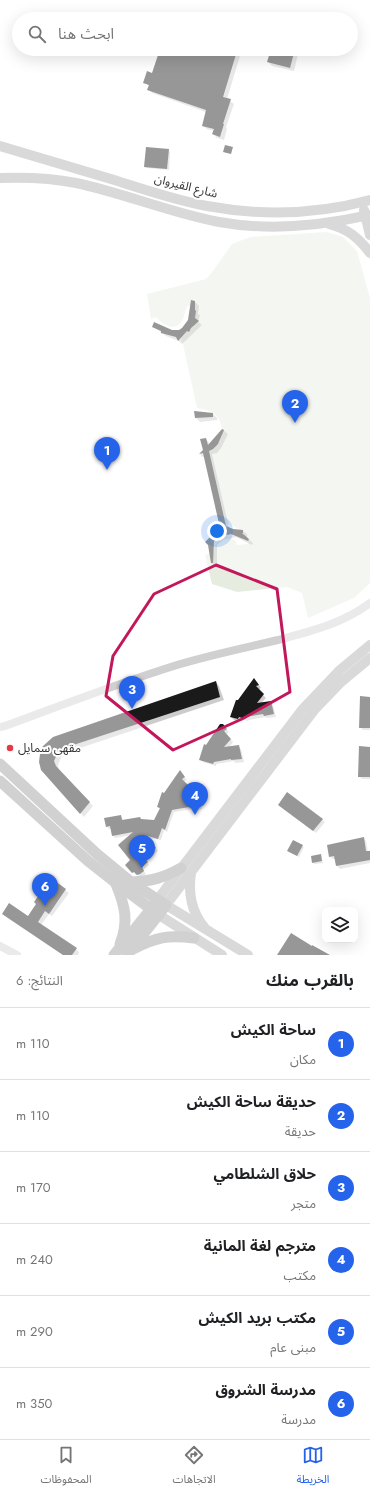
<!DOCTYPE html>
<html lang="ar">
<meta charset="utf-8">
<style>
:root{--surface:#fff;--page:#f2f2f2;--text:#202124;--muted:#757577;--line:#e0e0e0;--accent:#2563eb}
body{margin:0;font-family:Jost,"Noto Sans Arabic",sans-serif;background:var(--page);color:var(--text);direction:rtl}
.controls{position:absolute;right:12px;bottom:12px;display:grid;overflow:hidden;border-radius:8px;box-shadow:0 4px 16px #0002}
.controls button{width:36px;height:36px;display:grid;place-items:center;padding:0;border:0;border-bottom:1px solid var(--line);background:var(--surface);color:var(--text);font:20px sans-serif}
.you{position:absolute;left:217px;top:531px;width:14px;height:14px;margin:-10px;border:3px solid #fff;border-radius:50%;background:#1a73e8;box-shadow:0 0 0 6px #1a73e833}
.badge{display:grid;place-items:center;width:26px;height:26px;border-radius:50%;background:var(--accent);color:#fff;font-size:13px;font-weight:700}
.pin{position:absolute;translate:-50% -33px;filter:drop-shadow(0 1px 2px #0008)}
.pin::after{content:'';position:absolute;top:21px;width:14px;height:12px;background:inherit;clip-path:polygon(0 0,100% 0,50% 100%)}
.list{margin:0;padding:0;list-style:none}
h2{display:flex;justify-content:space-between;align-items:center;height:52px;margin:0;padding:0 16px;font-size:17px}
h2 small{font-size:13px;font-weight:400;color:var(--muted)}
.list li{display:grid;grid-template-columns:26px 1fr auto;gap:12px;align-items:center;box-sizing:border-box;height:72px;padding:0 16px;border-top:1px solid var(--line)}
.list b{display:block;font-size:15px;white-space:nowrap}
.list p{margin:0;font-size:13px;white-space:nowrap;color:var(--muted)}
.list em{font-size:13px;font-style:normal;color:var(--muted)}
.icon{flex:none;width:22px;height:22px;fill:none;stroke:currentColor;stroke-width:2;stroke-linecap:round;stroke-linejoin:round}
.map{position:relative;flex:none;width:370px;height:955px;overflow:hidden;direction:ltr}
.search{position:absolute;background:var(--surface);box-shadow:0 4px 16px #0002;left:12px;right:12px;top:12px;height:44px;display:flex;align-items:center;gap:10px;box-sizing:border-box;padding:0 14px;border-radius:22px;color:var(--muted);font-size:15px}
.sheet{height:484px;background:var(--surface)}
nav{display:flex;justify-content:space-around;align-items:center;box-sizing:border-box;height:56px;border-top:1px solid var(--line);background:var(--surface);font-size:11px;color:var(--muted)}
nav a{display:grid;justify-items:center;gap:2px}
nav .on{color:var(--accent)}
.map>svg:first-child{display:block}
</style>
<div class="map">
<svg width="370" height="955" viewBox="0 0 370 955">
<rect width="100%" height="100%" fill="#fff"/>
<path fill="#e6ecdf" d="M327 232 343 237 357 251 370 298V583L354 598 308 618 302 593 287 587 237 592 212 584 205 555 214 552C216 537 222 531 236 541L237 545 248 544V540C243 531 235 526 226 523L209 451C212 449 217 446 219 443 225 434 222 419 213 413 209 410 202 409 197 408L181 335 190 327 192 306H188C184 310 185 316 182 321 174 333 163 324 156 317L151 319 147 294 206 279 213 271 232 244 250 237Z"/>
<g fill="#0003">
<path d="M161 49H227L237 52 240 56 227 99 234 104 226 127 227 129 224 140 217 138 213 134 214 131 207 129 203 126 206 112 152 93 148 89 149 86 144 82 153 74Z"/>
<path d="M272 49H298L299 50 294 71 272 66 268 62Z"/>
<path d="M168 150 170 152 169 170 147 168 145 167Z"/>
<path d="M195 302 199 306 198 314 200 315 198 322 202 325 182 344 179 341 166 336 153 326 172 331H179L185 327 189 320Z"/>
<path d="M213 414 217 418V420L200 422 196 418Z"/>
<path d="M223 430 228 434 221 448 217 453 212 454 229 528 243 531 247 534V538L253 543 252 545 236 537 223 540 217 545V567H215L211 563 210 538 213 532 215 534 221 529 205 457H203L200 454 204 450 206 439 210 444Z"/>
<path d="M216 682 219 686 224 700 65 753 62 755 58 765 59 771 93 806 84 817 42 770 49 742Z"/>
<path d="M257 682 261 688 258 690 266 698 261 703 270 702 273 705 276 717 267 718 266 717 249 720 248 721 242 719 241 721 234 720 231 717 238 702Z"/>
<path d="M370 698V730H363L360 727Z"/>
<path d="M222 724 229 732 226 734 233 742 229 748 238 746 241 749 244 762 235 763 234 761 216 764V766L203 762 200 759 206 746Z"/>
<path d="M370 748V779H362L359 776Z"/>
<path d="M182 774 187 780 184 782 191 790 187 796 196 794 199 797 202 809 193 810 192 809 174 812 167 832 164 830 161 840 148 838 158 851 146 861 149 865 143 870 146 874 143 876 140 877 137 874 136 875 127 865 132 860 131 835 115 838 113 835 112 829H109L107 827 121 816 124 821 140 818 142 820 155 821 161 810 158 807 164 794Z"/>
<path d="M282 808 322 820 325 822 316 833Z"/>
<path d="M363 838 366 841 368 852H370V863L340 869 337 866 336 859H333L330 857Z"/>
<path d="M302 846 304 847 299 857 290 852Z"/>
<path d="M321 855 323 863 315 864 313 863Z"/>
<path d="M65 890 69 893 52 916 49 914 41 925 76 949 79 952 78 955H63L7 917H29Z"/>
</g>
<g fill="#1a1a1a">
<path d="M160 49H231L237 51 223 97 231 99 223 124H224L220 137 212 134 214 129 202 126 206 110 147 90 149 85 143 83 147 71 152 73Z"/>
<path d="M271 49H295L290 68 267 62Z"/>
<path d="M225 145 233 147 231 154 223 152Z"/>
<path d="M146 147 169 149 167 169 144 167Z"/>
<path d="M191 300 195 301V310L196 311 195 318 199 321 191 328 189 332 187 331 178 341 176 337 161 333V331L152 327 154 322 172 330H179L182 328 188 320Z"/>
<path d="M194 411 213 413V417L195 418Z"/>
<path d="M222 429 224 430 218 444 213 449 209 451 226 526 233 529 243 530V533H242L249 539 248 541 231 534 219 537 214 541 213 563H211L208 545 205 542 210 537 211 530 214 531V534L220 528 203 453 199 454 203 450 200 439 206 438 208 445Z"/>
<path d="M254 678 259 685 256 686 264 694 257 703 271 701 274 714 264 716 263 714 246 717 245 719 239 717 238 719 230 717 236 700H238Z"/>
<path d="M216 681 220 697 61 749 58 752 54 761 56 766 90 802 80 814 41 770 39 762 40 754 42 747 53 737Z"/>
<path d="M360 696 370 697V728H359Z"/>
<path d="M220 724H223L227 729 224 731 231 739 224 747 239 745 242 759 231 760V759L214 762 213 764 199 760 204 744 206 745Z"/>
<path d="M359 746 370 747V777H358Z"/>
<path d="M180 770 185 777 182 779 190 787 183 795 197 793 200 807 190 808 189 807 172 810 165 830 162 828 158 839 148 836 156 848 144 858 148 862 142 867 144 871 140 874 137 875 134 872 132 873 125 865 130 860 118 845 133 832 112 836 110 826 106 827 104 818 121 815 122 820 140 817 141 819 154 820 160 808 157 807 162 792 164 793Z"/>
<path d="M287 792 323 819 313 831 278 805Z"/>
<path d="M364 837 366 851H370V860L336 866 334 856 329 857 327 845Z"/>
<path d="M293 840 303 845 297 856 287 851Z"/>
<path d="M321 854 322 861 312 863 311 856Z"/>
<path d="M51 878 66 889 49 914 45 911 38 922 77 948 72 955H63L2 914 9 903 28 916 36 904 34 902Z"/>
<path d="M291 933 312 946V945L330 955H277Z"/>
</g>
<g fill="none" stroke-linecap="round" stroke-linejoin="round">
<g stroke="#d0d0d0" stroke-width="8">
<path d="M0 727 5 726C62 705 119 683 177 665 210 655 244 648 278 640 311 631 342 624 370 603"/>
<path d="M0 946 17 955"/>
</g>
<g stroke="#ababab" stroke-width="10">
<path d="M0 146C37 157 74 168 111 179 143 189 174 200 207 206 261 216 318 214 370 200"/>
<path d="M0 178C25 177 51 178 76 183 124 193 170 213 219 222 269 231 321 226 370 215"/>
<path d="M364 210 370 235"/>
<path d="M329 224C348 229 359 238 370 253"/>
<path d="M191 873C188 893 191 911 204 927"/>
<path d="M158 899 302 710 340 670 370 645"/>
<path d="M159 915 222 955"/>
<path d="M248 955 166 905 315 709 340 683 370 658"/>
</g>
<g stroke="#9a9a9a" stroke-width="11">
<path d="M0 764 97 854 131 882 166 905 127 955"/>
<path d="M0 781 88 861 116 883 159 915"/>
<path d="M131 882C152 881 163 878 181 868"/>
<path d="M116 884C125 906 129 921 120 944"/>
<path d="M133 949C157 937 167 935 194 938"/>
<path d="M114 955 155 904"/>
</g>
</g>
<path d="M0 0H370V955H0ZM216 565 277 589 290 692 242 719 173 750 106 696 113 656 154 594Z" fill="#fff" fill-opacity=".55" fill-rule="evenodd"/>
<path fill="none" stroke="#c2185b" stroke-width="3" stroke-linejoin="round" d="M216 565 277 589 290 692 242 719 173 750 106 696 113 656 154 594Z"/>
<circle fill="#e63946" stroke="#fff" stroke-width="1.5" cx="10" cy="748" r="4"/>
<g text-anchor="middle" dominant-baseline="central" stroke-width="4" stroke-linejoin="round" paint-order="stroke">
<g font-size="12" fill="#333" stroke="#fff">
<text transform="translate(186 186) rotate(14)">شارع القيروان</text>
</g>
<g font-size="12" fill="#333" stroke="#fff" text-anchor="start">
<text x="18" y="748">مقهى سمايل</text>
</g>
</g>
</svg>
<div class="controls">
<button><svg class="icon" aria-label="layers" viewBox="0 0 24 24"><path d="M12 4l9 5-9 5-9-5zM3 14l9 5 9-5"/></svg></button>
</div>
<div class="you"></div>
<div class="pin badge" style="left:107px;top:470px">1</div>
<div class="pin badge" style="left:295px;top:423px">2</div>
<div class="pin badge" style="left:132px;top:709px">3</div>
<div class="pin badge" style="left:195px;top:815px">4</div>
<div class="pin badge" style="left:142px;top:868px">5</div>
<div class="pin badge" style="left:45px;top:906px">6</div>
<div class="search"><svg class="icon" aria-label="search" viewBox="0 0 24 24"><circle cx="10" cy="10" r="6"/><path d="M15 15l6 6"/></svg>ابحث هنا</div>
</div>
<section class="sheet">
<h2>بالقرب منك<small>النتائج: 6</small></h2>
<ul class="list">
<li><span class="badge">1</span><div><b>ساحة الكيش</b><p>مكان</p></div><em>110 m</em></li>
<li><span class="badge">2</span><div><b>حديقة ساحة الكيش</b><p>حديقة</p></div><em>110 m</em></li>
<li><span class="badge">3</span><div><b>حلاق الشلطامي</b><p>متجر</p></div><em>170 m</em></li>
<li><span class="badge">4</span><div><b>مترجم لغة المانية</b><p>مكتب</p></div><em>240 m</em></li>
<li><span class="badge">5</span><div><b>مكتب بريد الكيش</b><p>مبنى عام</p></div><em>290 m</em></li>
<li><span class="badge">6</span><div><b>مدرسة الشروق</b><p>مدرسة</p></div><em>350 m</em></li>
</ul>
</section>
<nav>
<a class="on"><svg class="icon" aria-label="map" viewBox="0 0 24 24"><path d="M3 6l6-2 6 2 6-2v14l-6 2-6-2-6 2zM9 4v14M15 6v14"/></svg>الخريطة</a>
<a><svg class="icon" aria-label="directions" viewBox="0 0 24 24"><path d="M12 3l9 9-9 9-9-9zM9 14v-3h6M13 9l2 2-2 2"/></svg>الاتجاهات</a>
<a><svg class="icon" aria-label="saved" viewBox="0 0 24 24"><path d="M7 4h10v16l-5-4-5 4z"/></svg>المحفوظات</a>
</nav>
